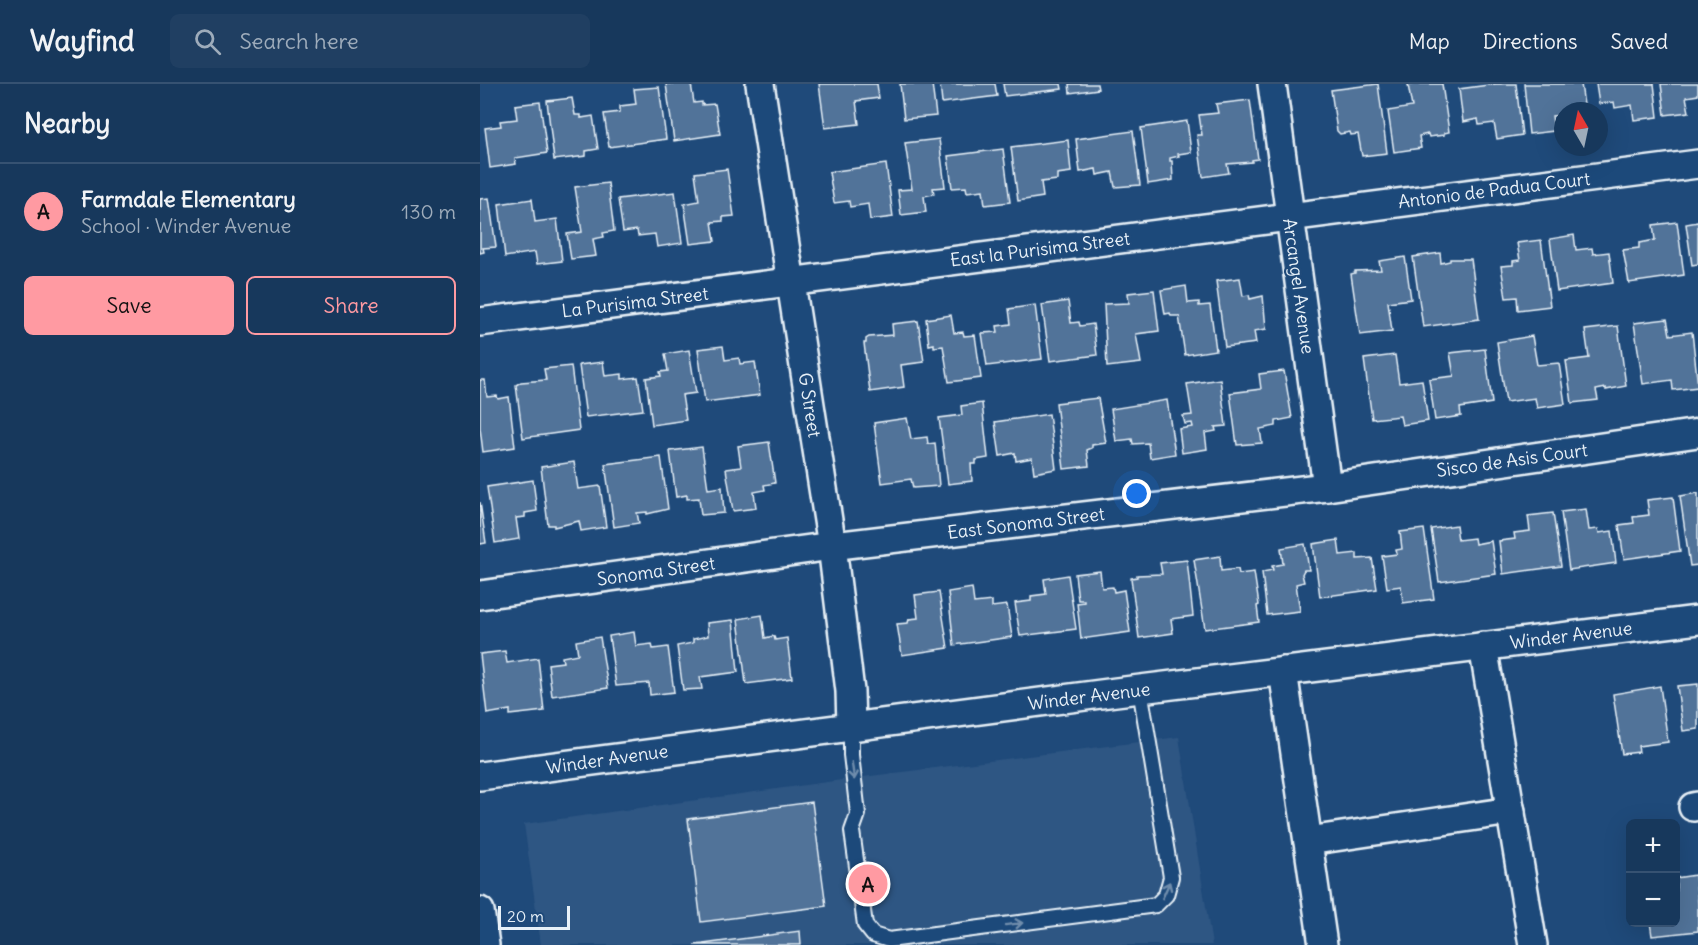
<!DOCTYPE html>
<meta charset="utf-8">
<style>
:root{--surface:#17385c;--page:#203f62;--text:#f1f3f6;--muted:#9eacbb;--line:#365272;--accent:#ff9aa2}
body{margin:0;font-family:Delius,sans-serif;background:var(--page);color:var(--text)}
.controls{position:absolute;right:18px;bottom:18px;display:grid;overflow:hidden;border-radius:9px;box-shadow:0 6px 24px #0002}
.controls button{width:54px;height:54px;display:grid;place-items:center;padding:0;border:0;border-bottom:2px solid var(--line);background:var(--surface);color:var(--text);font:30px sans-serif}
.compass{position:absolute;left:1074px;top:18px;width:54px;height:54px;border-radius:50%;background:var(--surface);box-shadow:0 6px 24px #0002;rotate:351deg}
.scale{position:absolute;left:18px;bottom:15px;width:72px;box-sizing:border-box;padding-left:6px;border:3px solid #e8f1f8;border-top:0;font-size:16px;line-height:21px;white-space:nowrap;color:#e8f1f8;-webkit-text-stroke:4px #1f4a7a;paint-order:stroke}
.you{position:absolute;left:657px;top:410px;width:21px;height:21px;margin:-15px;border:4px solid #fff;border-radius:50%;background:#1a73e8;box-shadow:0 0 0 9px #1a73e833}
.badge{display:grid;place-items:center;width:39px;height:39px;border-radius:50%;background:var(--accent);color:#111;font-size:20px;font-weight:700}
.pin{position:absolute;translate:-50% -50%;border:3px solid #fff;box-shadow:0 2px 6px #0006}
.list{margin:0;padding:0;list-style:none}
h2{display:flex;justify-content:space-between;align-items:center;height:78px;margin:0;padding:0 24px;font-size:26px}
h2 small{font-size:20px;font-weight:400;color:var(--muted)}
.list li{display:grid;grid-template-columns:39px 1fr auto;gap:18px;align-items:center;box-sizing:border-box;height:96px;padding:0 24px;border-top:2px solid var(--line)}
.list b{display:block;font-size:22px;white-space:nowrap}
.list p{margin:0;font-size:20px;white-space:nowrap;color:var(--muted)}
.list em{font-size:20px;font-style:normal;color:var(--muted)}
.actions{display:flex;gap:12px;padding:18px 24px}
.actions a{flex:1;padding:14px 0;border:2px solid var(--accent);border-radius:9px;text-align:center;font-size:21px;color:var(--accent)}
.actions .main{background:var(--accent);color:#111}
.icon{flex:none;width:33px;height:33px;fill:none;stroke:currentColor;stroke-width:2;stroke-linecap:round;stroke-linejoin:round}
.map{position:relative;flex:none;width:1218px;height:861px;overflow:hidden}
header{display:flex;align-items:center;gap:36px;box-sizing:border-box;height:84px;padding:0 30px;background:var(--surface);border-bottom:2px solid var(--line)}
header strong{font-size:28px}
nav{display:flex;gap:33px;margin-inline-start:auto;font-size:21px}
.search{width:420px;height:54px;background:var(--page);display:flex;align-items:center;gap:15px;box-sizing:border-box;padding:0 21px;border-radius:9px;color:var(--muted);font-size:22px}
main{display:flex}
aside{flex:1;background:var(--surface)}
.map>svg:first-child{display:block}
</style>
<header>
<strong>Wayfind</strong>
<div class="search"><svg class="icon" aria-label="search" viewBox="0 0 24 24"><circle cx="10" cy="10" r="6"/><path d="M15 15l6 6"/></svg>Search here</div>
<nav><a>Map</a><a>Directions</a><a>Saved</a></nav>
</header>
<main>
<aside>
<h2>Nearby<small></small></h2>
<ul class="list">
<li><span class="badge">A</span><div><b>Farmdale Elementary</b><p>School · Winder Avenue</p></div><em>130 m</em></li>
</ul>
<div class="actions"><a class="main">Save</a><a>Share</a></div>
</aside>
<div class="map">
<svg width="1218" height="861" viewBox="0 0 1218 861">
<rect width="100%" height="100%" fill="#1f4a7a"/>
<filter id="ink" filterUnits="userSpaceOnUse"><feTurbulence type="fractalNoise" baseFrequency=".0167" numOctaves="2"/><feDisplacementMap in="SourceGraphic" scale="12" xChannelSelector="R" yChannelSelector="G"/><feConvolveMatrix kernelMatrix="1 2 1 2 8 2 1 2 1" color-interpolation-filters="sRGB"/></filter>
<g filter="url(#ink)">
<path fill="#2e5683" d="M699 653 732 861H61L44 740 383 693Z"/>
<g fill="#517399" stroke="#e8f1f8" stroke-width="1.5">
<path d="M186 0H211L214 19 222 18V21L235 20 240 50 194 57Z"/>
<path d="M339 0H397L399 14 376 17 379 40 345 44Z"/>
<path d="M420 0H452L456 32 424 35Z"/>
<path d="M460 0H515L517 12 462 19Z"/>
<path d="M523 0H581L582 5 525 12Z"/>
<path d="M589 0H617L618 5 590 9Z"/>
<path d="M898 0 907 69 882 72 878 50 871 51 870 48 860 50 857 47 851 6Z"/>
<path d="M937 0H962L969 48 964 49V51L949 53 948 50 939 52 941 64 914 68 908 27 932 23 928 1Z"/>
<path d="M1016 0H1036L1042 51 1017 55 1014 39 999 41 998 35 983 38 979 5Z"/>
<path d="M1044 0H1101L1104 21 1088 24V27H1083V31L1072 32 1074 47 1049 50Z"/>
<path d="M1116 0H1174L1178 33 1154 36 1152 21 1135 24 1134 18 1119 20Z"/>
<path d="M1181 0H1218V11L1206 13 1209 28 1185 31Z"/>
<path d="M179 3 186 55 129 63 124 30 140 28V22L156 20 154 5Z"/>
<path d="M92 14 95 31H101V34L113 32 118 65 106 67V72L74 76 67 17Z"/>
<path d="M770 16 778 75 772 76V78L747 80 749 89 723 93 717 51H722L719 31 738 29 736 20Z"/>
<path d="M60 18 67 69 35 74 36 80 10 84 5 44 21 42 20 37 37 35 35 21Z"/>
<path d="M707 37 711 68 698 70 699 72 690 74V77H692L693 96 668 100 661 44Z"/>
<path d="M653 47 660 101 635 103 632 88 617 91 616 85 600 88 596 55Z"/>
<path d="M459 55 465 103 453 104 454 110 444 112 446 128 421 131 418 106 432 105 425 59Z"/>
<path d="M588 56 591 88 577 90V96L561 98 563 113 538 117 531 63Z"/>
<path d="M523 65 530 118 505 121 503 106 487 108 486 103 472 104 468 72Z"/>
<path d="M406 80 413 133 390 136 388 120 370 123 369 117 354 119 349 88Z"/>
<path d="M247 85 254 132 243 133V137L232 138 235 157 210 160 204 120 219 117 215 89Z"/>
<path d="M128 99 134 147 123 149 124 153 113 155 116 172 91 175 87 150 102 148 95 103Z"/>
<path d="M195 108 202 159 177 163 175 150 158 152 157 146 143 148 138 115Z"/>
<path d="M9 114 16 163 3 164 4 168 0 169V115Z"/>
<path d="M52 115 55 138 77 135 82 177 57 180 55 168 25 173 19 120Z"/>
<path d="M1197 138 1204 191 1149 199 1143 166 1159 164V159L1175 156 1173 141Z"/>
<path d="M1218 138V180L1212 181 1206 140Z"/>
<path d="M1094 151 1096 166 1112 164 1113 170 1129 168 1133 199 1077 207 1070 155Z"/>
<path d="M1061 156 1070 222 1038 226 1037 213 1026 214 1021 182 1033 181V177L1040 176 1037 159Z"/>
<path d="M960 169 961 179 970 177V175H991L999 235 943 243 933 173Z"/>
<path d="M925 173 931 215 908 218 912 247 880 251 871 190 875 189V187L901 186 899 177Z"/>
<path d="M760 194 763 212 769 211 770 215 783 212 786 245 774 247 776 259 745 263 736 197Z"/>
<path d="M706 202 708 219 719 218V222L730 221 736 266 705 271 699 232H691L690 229 685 230 681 206Z"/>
<path d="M674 206 679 247 656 250 661 279 627 283 624 220 649 219 648 209Z"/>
<path d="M588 217 591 239 599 238 600 242 613 240 617 271 570 277 562 221Z"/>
<path d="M555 221 562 275 507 282 502 249 518 248 517 242 531 240 529 225Z"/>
<path d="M471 231 474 249 483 248 484 252 495 251 501 294 469 298 463 262 454 263V260L449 261 446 235Z"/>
<path d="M1187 235 1190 251 1212 248 1218 303 1193 306 1192 296 1163 300 1154 239Z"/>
<path d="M438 237 444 278 421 281 424 303 390 308 384 259H386V255L389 253 413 251 412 240Z"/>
<path d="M1138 242 1146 302 1126 306V304L1116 306 1118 316 1092 319 1086 277 1109 274 1105 246Z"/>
<path d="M1052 252 1057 281 1079 279 1085 320 1057 324 1055 314 1026 318 1017 258Z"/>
<path d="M243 262 245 276 259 274 260 280 275 278 280 311 225 318 218 265Z"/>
<path d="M1005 265 1012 319 980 324 981 332 955 336 949 295 974 292 970 269Z"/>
<path d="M209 266 216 309 202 311 206 336 172 341 166 294 181 292 180 288 188 287 185 270Z"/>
<path d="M915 271 919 299 942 296 948 337 922 341 920 332 892 335 884 275Z"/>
<path d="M123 278 125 292 142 290V295L158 293 163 326 106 333 99 281Z"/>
<path d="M91 282 99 346 43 354 36 301 41 298 66 296 64 285Z"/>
<path d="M804 287 812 334 796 337V342L780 345 782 359 757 361 750 309 781 305 779 290Z"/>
<path d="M740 295 746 342 735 343 736 347 725 349 727 365 702 369 699 345 713 343 712 339 705 340 703 332 712 331 707 300Z"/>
<path d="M0 296H5L7 313 17 312 18 315 29 313 35 363 3 368 0 344Z"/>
<path d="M618 314 626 359 612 361V364L607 366 609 382 584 385 576 319Z"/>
<path d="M687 316 695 370 670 374 668 359 653 360 652 355 636 357 631 325Z"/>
<path d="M502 319 508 374 496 376V380H491L492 397 468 400 459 334 482 331 481 322Z"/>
<path d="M569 330 576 385 554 389 552 374 536 377 535 369 520 372 515 338Z"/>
<path d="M427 334 431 355 447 353 448 360 455 359 459 402 433 404 431 395 402 399 394 339Z"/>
<path d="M289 358 295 399 284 401 285 406 274 408 276 424 253 427 246 385 261 383 258 362Z"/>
<path d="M222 363 228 405 242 403 244 429 221 431 219 414 207 415V411L196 413 190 367Z"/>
<path d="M181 373 188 425 167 430V428L157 429 159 439 134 443 125 380Z"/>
<path d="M94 378 98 405 120 402 126 443 101 447 99 437 74 443V441H68L61 383Z"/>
<path d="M53 396 57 427 45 429V433L36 434 39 455 15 459 7 403Z"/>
<path d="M1218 409V481L1210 482 1200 412Z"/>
<path d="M1193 413 1200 467 1144 475 1139 441 1154 439 1153 433 1169 431 1167 416Z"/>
<path d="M0 418 6 459 0 460Z"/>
<path d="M1106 425 1109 446 1118 445 1119 449 1132 447 1136 479 1089 486 1081 428Z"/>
<path d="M1073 429 1081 482 1023 490 1019 457 1035 455 1034 449 1050 447 1048 432Z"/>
<path d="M976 441 978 456 994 454 995 460 1011 457 1016 490 959 498 951 445Z"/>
<path d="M944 445 954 515 923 519 921 502 907 504 902 472 917 470 916 466 922 465 920 448Z"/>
<path d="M858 456 860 471 877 469V475L892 474 897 505 840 513 833 460Z"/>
<path d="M825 460 829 486H824L822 490 824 498 816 500 820 527 787 531 782 488 793 486 792 482 803 480 801 464Z"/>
<path d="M740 472 741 487 758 485 759 490 774 488 779 521 777 522 779 538 725 545 714 476Z"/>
<path d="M707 476 713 532 691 535 693 549 659 554 651 494 657 493V491L682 490 680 479Z"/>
<path d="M620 487 622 504 633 503 634 508 644 506 650 548 601 555 597 519 604 518V516H598L595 490Z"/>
<path d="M588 491 596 545 540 552 535 519 551 517V512L566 510 564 495Z"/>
<path d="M492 504 494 519 512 517V523L527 521 532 553 474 561 468 508Z"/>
<path d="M459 508 468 564 422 571 417 540 428 539 429 535 438 534 435 511Z"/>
<path d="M282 531 285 554 294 552 295 556 307 554 312 594 266 600 258 535Z"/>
<path d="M253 536 258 588 220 593 222 605 203 606 197 562 213 559V555L228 552 227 539Z"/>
<path d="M154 548 156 562 172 560 173 565 188 563 194 608 170 611 169 599 136 602 129 552Z"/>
<path d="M120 553 128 604 72 612 68 580 83 578 82 573 98 570 96 557Z"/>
<path d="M25 567 27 579 58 574 64 627 30 631V626L7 630 0 570Z"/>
<path d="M1218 600V645L1203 647 1197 602Z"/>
<path d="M1180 602 1188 658 1158 662 1159 668 1142 670 1133 610Z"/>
<path d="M332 718 346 822 221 838 208 735Z"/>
<path d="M1215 791 1218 820V847L1172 852 1170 838H1196V794Z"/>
<path d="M320 847 321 861H214L223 860Z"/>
</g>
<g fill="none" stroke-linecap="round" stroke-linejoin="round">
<g stroke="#e8f1f8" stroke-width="18">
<path id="lane" d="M371 643V671L378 730 372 747 385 841 393 851 409 856 676 821 686 811 691 793 660 605"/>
</g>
<g stroke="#e8f1f8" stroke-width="32">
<g id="street">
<path d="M280 0 352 462 370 607 371 643"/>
<path d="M792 0 847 403"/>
<path d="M0 238 1218 80"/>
<path d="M0 511 352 462 847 403 1218 349"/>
<path d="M1003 562 1053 861"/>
<path d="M803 587 843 861"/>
<path d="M0 692 636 608 1218 536"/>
<path d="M1213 723 1218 722"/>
<path d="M828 757 1031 727"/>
<path d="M0 827 5 861"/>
</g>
</g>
<use href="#lane" stroke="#1f4a7a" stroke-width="14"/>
<use href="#street" stroke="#1f4a7a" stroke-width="27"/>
</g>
<defs><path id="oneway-shaft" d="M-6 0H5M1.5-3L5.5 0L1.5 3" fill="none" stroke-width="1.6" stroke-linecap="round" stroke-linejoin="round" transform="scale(1.5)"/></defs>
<g stroke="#6f8dac">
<use href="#oneway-shaft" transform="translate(373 687) rotate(82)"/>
<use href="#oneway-shaft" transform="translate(686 806) rotate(-66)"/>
<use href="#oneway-shaft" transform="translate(534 840) rotate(-7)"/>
</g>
</g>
<g text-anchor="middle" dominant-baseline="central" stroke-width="4.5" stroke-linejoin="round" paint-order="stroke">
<g font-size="18" fill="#e8f1f8" stroke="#1f4a7a">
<text transform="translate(1014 106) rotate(-7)">Antonio de Padua Court</text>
<text transform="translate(560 165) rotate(-7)">East la Purisima Street</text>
<text transform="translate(819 202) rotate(82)">Arcangel Avenue</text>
<text transform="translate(155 218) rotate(-7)">La Purisima Street</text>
<text transform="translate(330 321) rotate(81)">G Street</text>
<text transform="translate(1032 376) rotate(-8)">Sisco de Asis Court</text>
<text transform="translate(546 439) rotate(-7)">East Sonoma Street</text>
<text transform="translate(176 487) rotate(-8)">Sonoma Street</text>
<text transform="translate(1091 551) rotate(-7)">Winder Avenue</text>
<text transform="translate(609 612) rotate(-7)">Winder Avenue</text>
<text transform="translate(127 675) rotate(-8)">Winder Avenue</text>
</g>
</g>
</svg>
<div class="controls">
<button>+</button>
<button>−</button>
</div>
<svg class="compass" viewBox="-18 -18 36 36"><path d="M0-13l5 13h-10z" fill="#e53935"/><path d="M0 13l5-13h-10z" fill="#9eacbb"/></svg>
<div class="scale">20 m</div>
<div class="you"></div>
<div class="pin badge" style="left:388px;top:800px">A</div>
</div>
</main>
